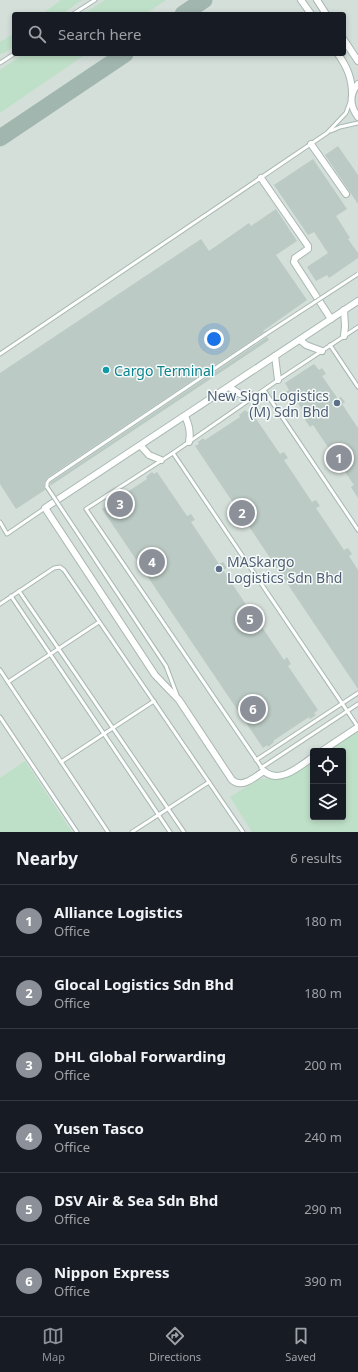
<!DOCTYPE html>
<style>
:root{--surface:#171b24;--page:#242831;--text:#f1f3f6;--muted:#9ea1a6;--line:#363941;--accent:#8c9099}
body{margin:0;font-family:"Noto Sans",sans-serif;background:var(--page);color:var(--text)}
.controls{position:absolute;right:12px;bottom:12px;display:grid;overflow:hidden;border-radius:4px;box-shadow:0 2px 6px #0003}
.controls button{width:36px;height:36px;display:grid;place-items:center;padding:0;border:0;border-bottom:1px solid var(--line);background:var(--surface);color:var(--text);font:20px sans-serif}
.you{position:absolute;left:214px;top:339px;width:14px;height:14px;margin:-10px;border:3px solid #fff;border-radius:50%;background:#1a73e8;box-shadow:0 0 0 6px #1a73e833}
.badge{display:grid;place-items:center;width:26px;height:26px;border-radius:50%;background:var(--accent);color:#fff;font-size:13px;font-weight:700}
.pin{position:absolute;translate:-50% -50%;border:2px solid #fff;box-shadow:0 1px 4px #0006}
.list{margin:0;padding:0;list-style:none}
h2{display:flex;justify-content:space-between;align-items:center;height:52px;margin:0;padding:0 16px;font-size:17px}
h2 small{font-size:13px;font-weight:400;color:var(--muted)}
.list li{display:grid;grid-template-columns:26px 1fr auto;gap:12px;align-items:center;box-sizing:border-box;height:72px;padding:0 16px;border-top:1px solid var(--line)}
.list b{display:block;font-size:15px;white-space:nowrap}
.list p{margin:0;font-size:13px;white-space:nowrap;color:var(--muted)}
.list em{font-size:13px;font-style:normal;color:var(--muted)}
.icon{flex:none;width:22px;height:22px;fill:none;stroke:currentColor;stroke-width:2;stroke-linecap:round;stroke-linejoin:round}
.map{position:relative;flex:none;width:358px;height:832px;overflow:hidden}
.search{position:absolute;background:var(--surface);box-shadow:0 2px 6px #0003;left:12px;right:12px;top:12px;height:44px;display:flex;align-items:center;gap:10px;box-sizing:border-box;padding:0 14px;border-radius:4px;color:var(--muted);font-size:15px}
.sheet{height:484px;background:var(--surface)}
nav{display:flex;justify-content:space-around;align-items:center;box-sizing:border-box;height:56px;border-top:1px solid var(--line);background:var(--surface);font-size:11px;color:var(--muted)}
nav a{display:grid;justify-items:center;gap:2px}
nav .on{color:var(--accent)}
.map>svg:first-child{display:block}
</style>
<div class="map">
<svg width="358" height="832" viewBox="0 0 358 832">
<rect width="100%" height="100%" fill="#e6efeb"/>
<path fill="#d4dfda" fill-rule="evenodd" d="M0 0H358V832H0ZM14 14H344V54H14ZM313 751H343V817H313Z"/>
<g fill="#bfe0c8">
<path d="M61 0H82L62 14H42Z"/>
<path d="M105 0H166L145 14H84Z"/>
<path d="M14 33V46L4 53 0 54V42Z"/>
<path d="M24 54H86L0 113V70Z"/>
<path d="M358 729V832H252L230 797 259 779H285L313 760V817H343V751H326Z"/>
<path d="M25 761 72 832H0V778Z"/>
</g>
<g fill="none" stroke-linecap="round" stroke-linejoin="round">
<g stroke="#a2b6b0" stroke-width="17">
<path d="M183 14 204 0"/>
<path d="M0 138 125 54"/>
</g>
</g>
<g fill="#bbcac4">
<path d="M338 146 358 175V204L325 155Z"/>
<path d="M313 159 347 209 336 216 350 238 348 239 358 253V258L329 278 327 275 316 281 307 267 328 253 314 232 308 235 274 185Z"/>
<path d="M276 209 297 241 276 255 307 300 263 331 264 332 47 478 44 483 45 490 16 509 0 484V373L201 239 209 251 249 223 251 226Z"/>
<path d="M267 337 269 340 50 486 51 482Z"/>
<path d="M314 364 319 370 322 368 326 374 322 376 338 399 341 397 345 402 342 404 358 428V498L351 487 354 485 339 463 336 465 331 458 334 456 313 425 310 427 305 420 308 418 293 396 290 398 286 392 289 390 285 383Z"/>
<path d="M245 410 247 412 250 410 280 454 284 452 288 458 284 460 312 502 316 500 320 506 316 508 344 550 348 548 352 554 349 556 358 570V689L195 446 199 444 198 442 203 438 205 440 240 417 239 415Z"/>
<path d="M152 472 154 474 157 472 187 516 191 514 195 520 191 522 219 564 223 562 227 568 223 570 251 612 255 610 259 616 256 618 284 660 287 657 291 664 288 666 318 710 314 713 316 715 310 719 309 717 273 741 274 742 268 747 267 745 263 748 102 509 106 506 105 504 110 500 112 502 147 479 146 477Z"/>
</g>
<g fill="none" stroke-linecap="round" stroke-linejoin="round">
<g stroke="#a8b8b2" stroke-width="5">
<g id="service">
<path d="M73 14 95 0"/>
<path d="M0 63 14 54"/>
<path d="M331 131 340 127 358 123"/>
<path d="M330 345 358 387"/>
<path d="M0 354 327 133 346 113 350 102"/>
<path d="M264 390 358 530"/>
<path d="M173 453 358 727"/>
<path d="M47 487V483L49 480 266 334"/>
<path d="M0 522 7 534 45 508"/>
<path d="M19 591 184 832"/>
<path d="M11 596 170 832"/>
<path d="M0 604 54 568 60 567 64 570 243 832"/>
<path d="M166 666 177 695"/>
<path d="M0 670 108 832"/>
<path d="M8 682 99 622"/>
<path d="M0 717 77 832"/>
<path d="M256 760 358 693"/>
<path d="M61 762 154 701"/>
<path d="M261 768 358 704"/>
<path d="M264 771 86 509 173 453 278 380 358 327"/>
<path d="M132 832 209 782"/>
</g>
</g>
<g stroke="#a8b8b2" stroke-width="8">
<g id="minor">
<path d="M301 0 311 14"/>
<path d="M317 0 326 14"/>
<path d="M344 40 358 61"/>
<path d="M338 54C347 67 352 78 352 94"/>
<path d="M358 84C349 94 350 106 358 117"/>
<path d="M311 144 346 194"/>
<path d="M261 178 308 246V249L295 258 294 262 331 319"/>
<path d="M344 336 345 326 344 310"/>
<path d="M300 340 306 345 322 351"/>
<path d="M275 356 278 380"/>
<path d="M229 387 240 394 255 396"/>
<path d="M185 416C189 425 191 432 189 442"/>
<path d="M141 446 149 455 161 460"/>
<path d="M322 751 358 727"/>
<path d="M313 757C300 766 279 785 264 771 255 777 242 789 232 780L179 700 155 675 45 508 358 301"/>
</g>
</g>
<use href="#service" stroke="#fff" stroke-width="3"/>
<use href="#minor" stroke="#fff" stroke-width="6"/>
<g stroke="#a8b8b2" stroke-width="5" stroke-linecap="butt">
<g id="service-bridge">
<path d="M266 334 358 274"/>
<path d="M47 487 166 666"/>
</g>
</g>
<use href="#service-bridge" stroke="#fff" stroke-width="3"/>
</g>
<circle fill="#0f9aa8" stroke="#f7fbf9" stroke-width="1.5" cx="106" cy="370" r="4"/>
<g fill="#5c6f8a" stroke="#f7fbf9" stroke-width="1.5">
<circle cx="337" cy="403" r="4"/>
<circle cx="219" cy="569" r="4"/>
</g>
<g text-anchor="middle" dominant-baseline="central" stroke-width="3" stroke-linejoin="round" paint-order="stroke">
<g font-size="14" fill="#0d838f" stroke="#f7fbf9" text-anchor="start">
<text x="114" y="370">Cargo Terminal</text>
</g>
<g font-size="14" fill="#4e5e75" stroke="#f7fbf9" text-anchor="end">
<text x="329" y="395">New Sign Logistics<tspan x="329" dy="16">(M) Sdn Bhd</tspan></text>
<text x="227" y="561" text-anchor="start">MASkargo<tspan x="227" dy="16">Logistics Sdn Bhd</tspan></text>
</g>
</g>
</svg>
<div class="controls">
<button><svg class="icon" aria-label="locate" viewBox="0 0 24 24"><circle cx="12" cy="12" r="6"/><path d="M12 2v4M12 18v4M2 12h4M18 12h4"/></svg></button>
<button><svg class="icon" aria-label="layers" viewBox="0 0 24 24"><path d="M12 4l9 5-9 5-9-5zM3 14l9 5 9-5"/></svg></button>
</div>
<div class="you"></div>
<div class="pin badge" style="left:339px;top:458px">1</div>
<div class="pin badge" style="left:242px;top:513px">2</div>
<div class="pin badge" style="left:120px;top:504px">3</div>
<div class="pin badge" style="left:152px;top:562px">4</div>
<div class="pin badge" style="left:250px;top:619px">5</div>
<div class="pin badge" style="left:253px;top:709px">6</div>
<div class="search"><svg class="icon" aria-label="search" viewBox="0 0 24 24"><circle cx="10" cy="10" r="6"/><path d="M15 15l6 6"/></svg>Search here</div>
</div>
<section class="sheet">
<h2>Nearby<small>6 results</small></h2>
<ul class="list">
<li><span class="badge">1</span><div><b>Alliance Logistics</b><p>Office</p></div><em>180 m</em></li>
<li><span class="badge">2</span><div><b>Glocal Logistics Sdn Bhd</b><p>Office</p></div><em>180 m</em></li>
<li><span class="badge">3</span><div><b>DHL Global Forwarding</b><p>Office</p></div><em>200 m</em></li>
<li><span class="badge">4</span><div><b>Yusen Tasco</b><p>Office</p></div><em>240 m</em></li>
<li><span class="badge">5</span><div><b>DSV Air &amp; Sea Sdn Bhd</b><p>Office</p></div><em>290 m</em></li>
<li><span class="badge">6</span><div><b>Nippon Express</b><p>Office</p></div><em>390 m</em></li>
</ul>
</section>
<nav>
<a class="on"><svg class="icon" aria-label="map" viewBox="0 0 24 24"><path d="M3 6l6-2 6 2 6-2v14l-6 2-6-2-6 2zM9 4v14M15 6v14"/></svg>Map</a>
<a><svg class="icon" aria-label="directions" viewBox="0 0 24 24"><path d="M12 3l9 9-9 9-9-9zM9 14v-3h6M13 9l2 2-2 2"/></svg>Directions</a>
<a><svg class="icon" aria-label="saved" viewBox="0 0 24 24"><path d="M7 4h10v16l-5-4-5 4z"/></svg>Saved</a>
</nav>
